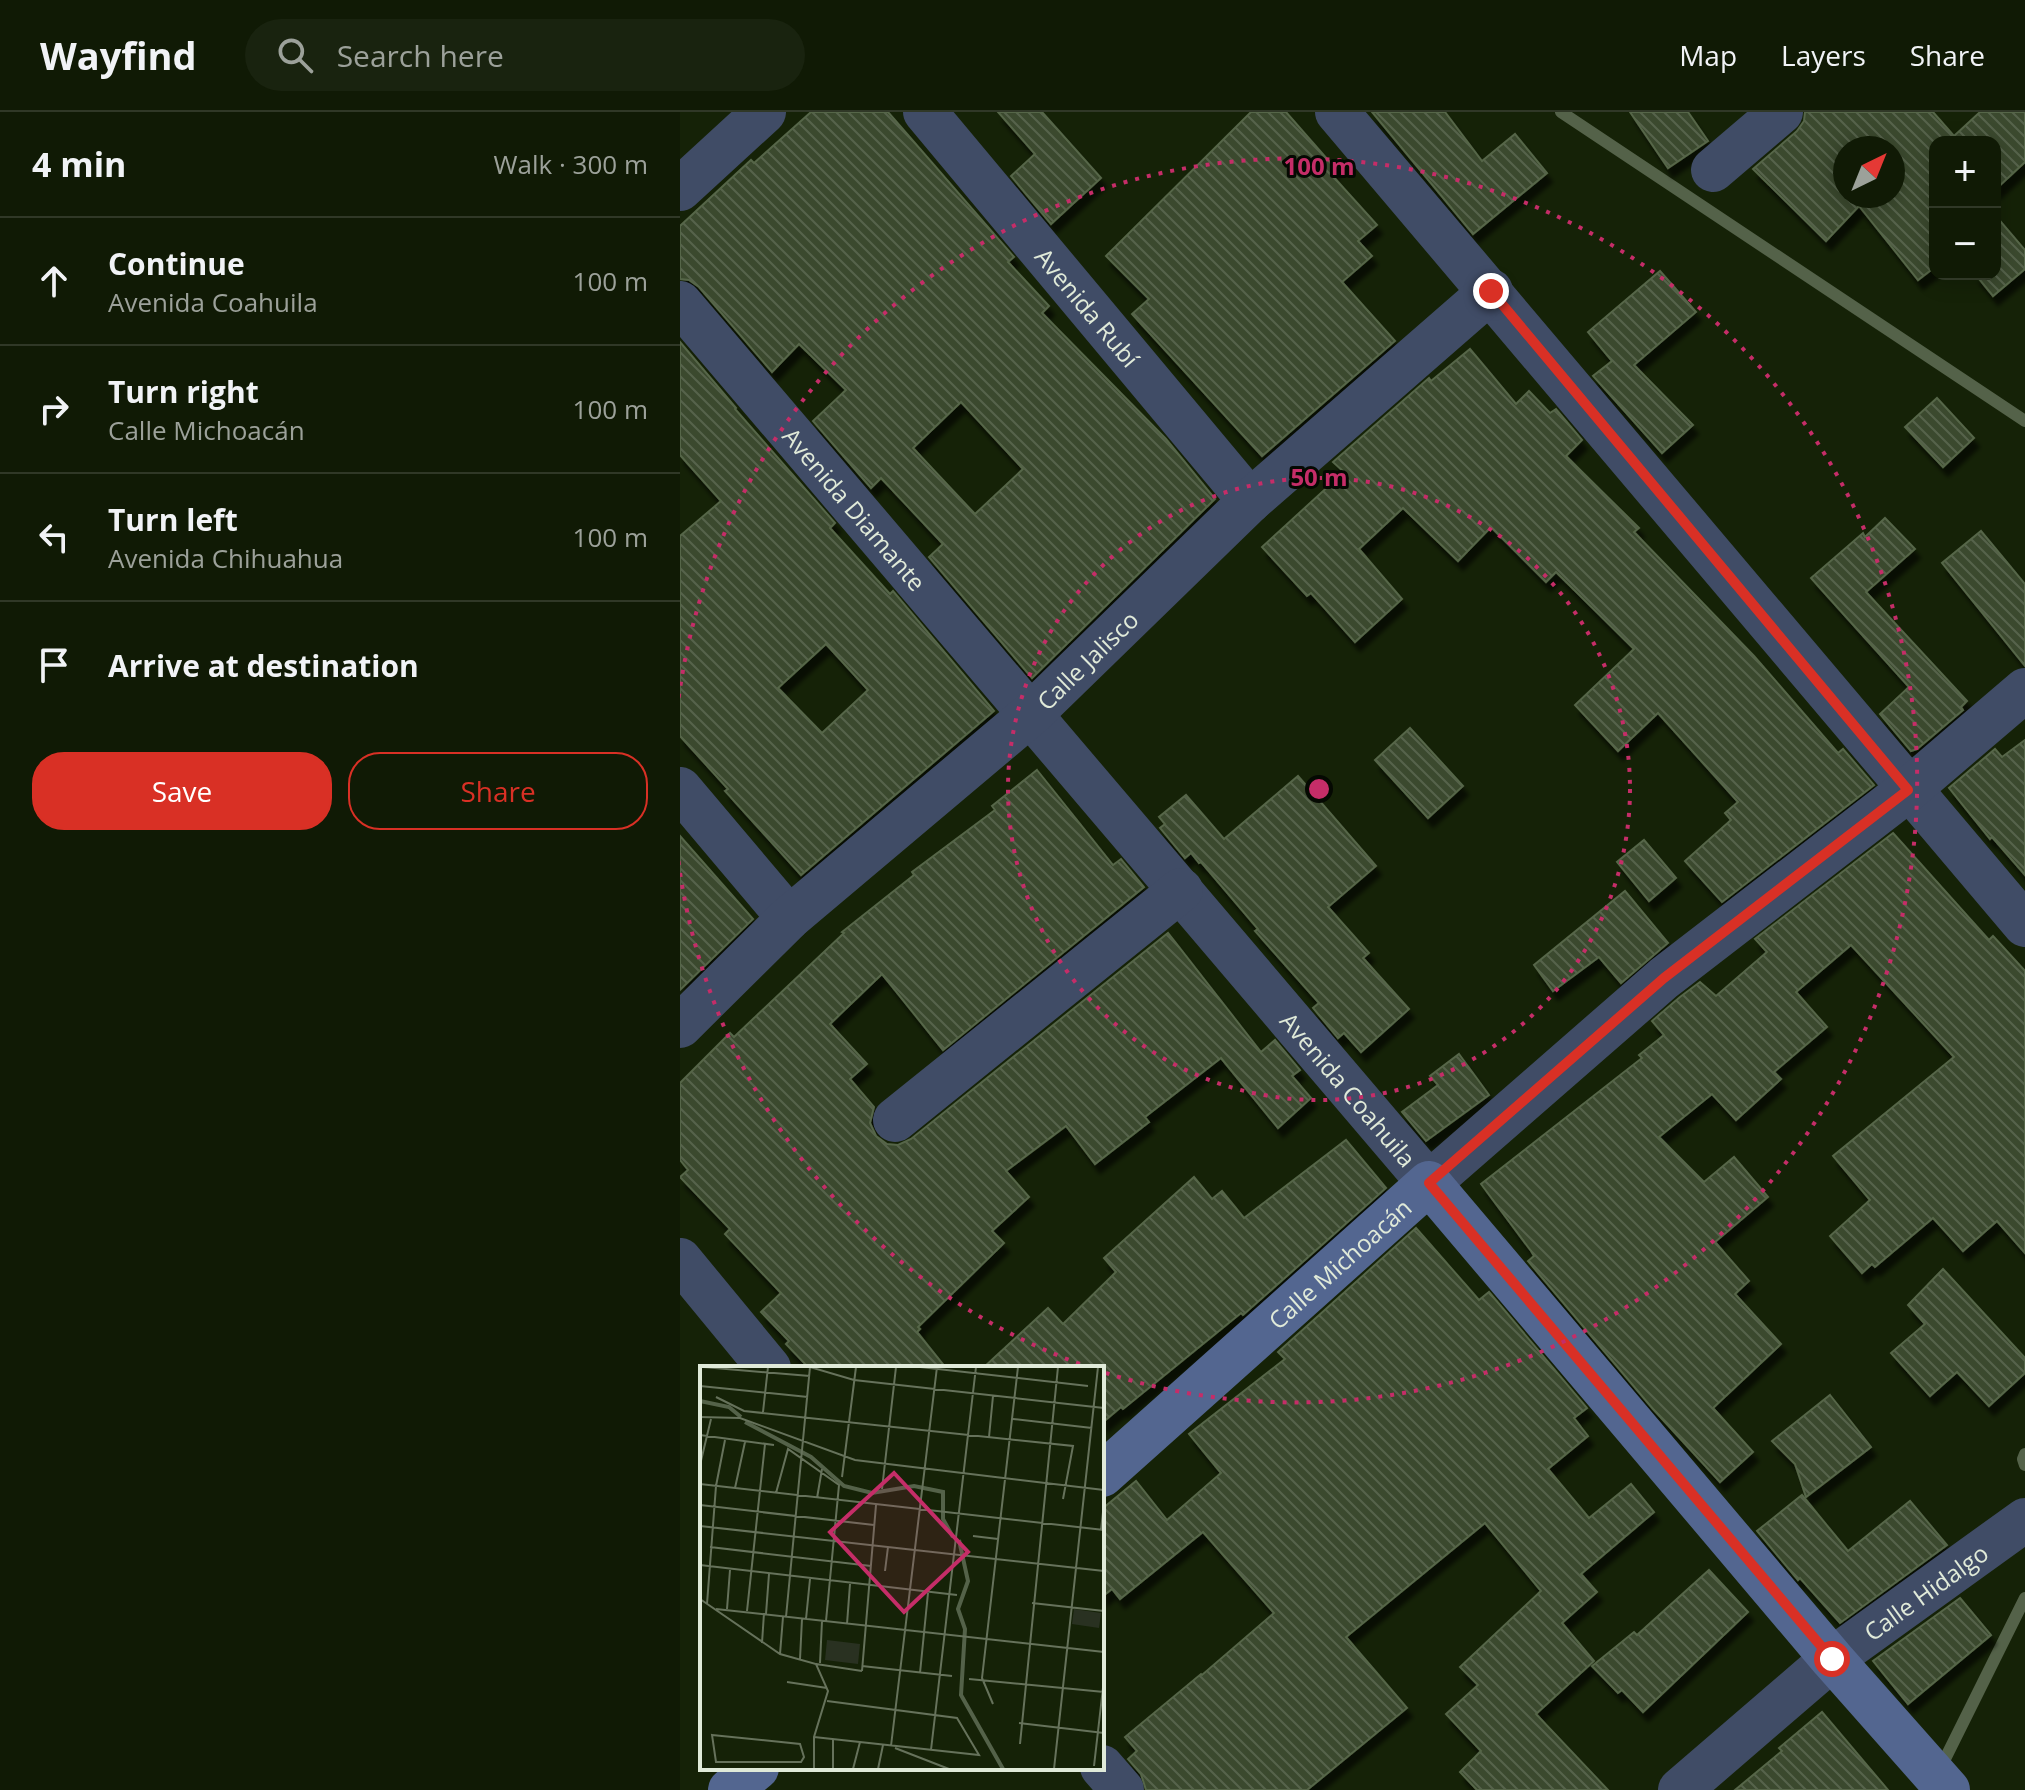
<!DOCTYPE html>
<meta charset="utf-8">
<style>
:root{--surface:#101a05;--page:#19230f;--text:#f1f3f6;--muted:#9ca19a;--line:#303827;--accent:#d93025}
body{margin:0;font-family:"Open Sans",sans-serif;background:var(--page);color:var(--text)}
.controls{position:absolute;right:24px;top:24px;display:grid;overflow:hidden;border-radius:16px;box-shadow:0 4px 20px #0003}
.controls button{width:72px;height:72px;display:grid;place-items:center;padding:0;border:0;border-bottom:2px solid var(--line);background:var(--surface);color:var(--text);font:40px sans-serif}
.compass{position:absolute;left:1153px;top:24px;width:72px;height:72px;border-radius:50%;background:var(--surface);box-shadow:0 4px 20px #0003;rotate:43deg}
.stop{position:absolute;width:24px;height:24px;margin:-18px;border:6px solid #d93025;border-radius:50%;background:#fff}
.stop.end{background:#d93025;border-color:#fff;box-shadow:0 2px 8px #0008}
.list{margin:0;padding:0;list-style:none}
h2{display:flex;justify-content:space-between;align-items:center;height:104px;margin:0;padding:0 32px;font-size:34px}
h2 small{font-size:26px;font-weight:400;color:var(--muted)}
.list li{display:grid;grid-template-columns:52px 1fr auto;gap:24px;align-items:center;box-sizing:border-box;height:128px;padding:0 32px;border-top:2px solid var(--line)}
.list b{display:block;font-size:30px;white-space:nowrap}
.list p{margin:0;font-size:26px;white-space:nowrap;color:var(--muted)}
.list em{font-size:26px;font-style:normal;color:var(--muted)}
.actions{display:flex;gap:16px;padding:24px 32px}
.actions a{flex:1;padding:18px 0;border:2px solid var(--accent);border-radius:32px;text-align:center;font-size:28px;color:var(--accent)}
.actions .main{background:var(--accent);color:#fff}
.icon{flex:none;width:44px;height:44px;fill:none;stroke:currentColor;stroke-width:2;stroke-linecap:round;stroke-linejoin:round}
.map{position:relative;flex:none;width:1345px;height:1678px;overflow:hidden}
header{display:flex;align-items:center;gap:48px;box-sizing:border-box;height:112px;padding:0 40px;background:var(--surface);border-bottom:2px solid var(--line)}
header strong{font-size:38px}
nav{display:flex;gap:44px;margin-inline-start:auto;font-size:28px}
.search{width:560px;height:72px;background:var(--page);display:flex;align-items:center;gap:20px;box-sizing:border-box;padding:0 28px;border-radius:44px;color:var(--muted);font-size:30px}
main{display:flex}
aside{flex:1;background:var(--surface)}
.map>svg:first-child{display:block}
</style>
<header>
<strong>Wayfind</strong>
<div class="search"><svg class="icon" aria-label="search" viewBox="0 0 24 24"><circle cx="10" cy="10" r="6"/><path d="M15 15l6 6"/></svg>Search here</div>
<nav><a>Map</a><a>Layers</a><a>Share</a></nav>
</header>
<main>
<aside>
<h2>4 min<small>Walk · 300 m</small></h2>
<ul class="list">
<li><svg class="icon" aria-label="ahead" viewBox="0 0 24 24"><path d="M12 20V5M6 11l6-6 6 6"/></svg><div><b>Continue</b><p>Avenida Coahuila</p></div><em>100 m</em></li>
<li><svg class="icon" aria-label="right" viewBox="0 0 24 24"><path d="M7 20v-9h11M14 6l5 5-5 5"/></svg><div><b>Turn right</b><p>Calle Michoacán</p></div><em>100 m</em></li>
<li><svg class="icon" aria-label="left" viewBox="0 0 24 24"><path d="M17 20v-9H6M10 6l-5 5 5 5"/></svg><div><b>Turn left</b><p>Avenida Chihuahua</p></div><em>100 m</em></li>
<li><svg class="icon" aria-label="arrive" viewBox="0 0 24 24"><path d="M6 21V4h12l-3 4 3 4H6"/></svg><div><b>Arrive at destination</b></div></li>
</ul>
<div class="actions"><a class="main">Save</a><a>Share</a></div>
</aside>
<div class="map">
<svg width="1345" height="1678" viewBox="0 0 1345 1678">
<defs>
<pattern id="building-back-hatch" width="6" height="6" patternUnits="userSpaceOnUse" patternTransform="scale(2)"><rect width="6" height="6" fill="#3a492d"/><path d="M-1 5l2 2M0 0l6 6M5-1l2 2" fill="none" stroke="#56634b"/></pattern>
<filter id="shadow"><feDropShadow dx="5" dy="9" stdDeviation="2" flood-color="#0009"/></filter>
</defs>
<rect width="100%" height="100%" fill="#152207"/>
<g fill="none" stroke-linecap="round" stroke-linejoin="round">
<g stroke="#546249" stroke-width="12">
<path d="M881 0 1345 309"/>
<path d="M1345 1342 1343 1347 1345 1353"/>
<path d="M1261 1655 1345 1486"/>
</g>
</g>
<g fill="url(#building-back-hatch)" stroke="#566648" stroke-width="2" fill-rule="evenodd" filter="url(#shadow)">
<path d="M131 0H208L334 145 328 150 369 194 362 201 486 327 535 387 352 566 249 445 263 432 201 366 191 376 133 309 166 278 119 232 92 260 19 175 9 168 0 167V114L71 48 74 51ZM281 290 343 357 295 402 233 336Z"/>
<path d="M318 0H362L421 66 371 112 331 64 355 42Z"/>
<path d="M571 0H606L655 56 650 61 697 113 678 129 692 144 662 170 715 229 582 344 452 202 469 187 426 144Z"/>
<path d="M692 0H765L802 49 835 22 867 61 793 122Z"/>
<path d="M950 0H1008L1028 29 988 56Z"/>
<path d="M1125 0H1253L1274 24 1300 0H1345V50L1315 78V30H1255V155L1238 168 1179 94 1146 129 1073 57 1117 19 1124 9ZM1165 36H1213V84H1165Z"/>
<path d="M1315 103 1345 138V157L1313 184 1295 162H1315Z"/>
<path d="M980 159 1016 200 954 253 1013 313 982 341 913 264 932 249 908 220Z"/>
<path d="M0 230 56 296 55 297 155 411 150 416 210 482 213 479 314 599 121 763 45 679 48 677 0 624V424L41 389 0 343ZM146 532 188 578 142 621 98 576Z"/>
<path d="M790 237 836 292 849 279 870 301 876 297 902 328 886 344 959 416 954 420 1074 544 1158 641 1163 637 1194 673 1042 790 1005 749 1051 708 1045 701 1058 690 978 601 938 639 895 593 954 537 876 460 866 470 811 415 778 449 723 396 679 437 722 487 675 530 631 481 627 484 582 435 664 360 653 350 749 266 751 269Z"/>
<path d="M1257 286 1294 326 1263 355 1225 315Z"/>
<path d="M1205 406 1235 437 1186 480 1287 589 1281 595 1283 598 1237 637 1231 639 1200 602 1229 575 1131 466 1183 421 1185 425Z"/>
<path d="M1301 419 1345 472V554L1262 451Z"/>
<path d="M730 616 783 674 748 706 695 648Z"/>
<path d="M1345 628V763L1312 725 1310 727 1269 676 1315 637 1322 645Z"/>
<path d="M357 658 433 753 441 747 464 775 263 938 202 862 150 912 187 952 170 967 194 995 190 1011 196 1024 207 1032 218 1033 231 1027 488 821 581 940 595 928 620 958 612 964 631 986 598 1016 541 946 465 1005 469 1010 415 1052 386 1014 326 1059 349 1085 312 1119 324 1131 238 1215 240 1217 237 1220 266 1256H129L106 1232 109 1229 81 1200 101 1181 45 1122 50 1117 0 1065 8 1058 0 1048V971L50 921 54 925 164 821 162 820 234 763 232 760 315 698 312 694Z"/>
<path d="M618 664 696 754 648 795 689 841 683 846 729 897 681 940 664 921 658 926 633 896 639 891 575 819 578 817 521 750 519 751 511 741 505 746 480 716 485 712 479 705 506 683 544 727Z"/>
<path d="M1213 721 1309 828 1313 824 1345 859V1141L1317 1109 1283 1139 1253 1106 1195 1155 1192 1152 1182 1161 1150 1124 1190 1088 1153 1044 1274 945 1171 833 1116 880 1147 915 1094 960 1101 967 1056 1008 1032 982 979 1025 1024 1070 1054 1045 1088 1085 1035 1130 1069 1169 1055 1182 1101 1232 1033 1296 1073 1340 1040 1370 973 1297 848 1149 854 1144 851 1139 801 1072 962 946 959 943 984 923 972 909 1000 885 1020 870 1036 884 1087 840 1075 827Z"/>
<path d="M0 724 73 807 0 878Z"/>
<path d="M964 728 996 766 969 789 937 750Z"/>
<path d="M945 779 988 831 941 871 919 845 873 879 854 853Z"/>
<path d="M779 942 809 983 746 1029 722 1000 758 973 750 964Z"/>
<path d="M666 1028 706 1076 563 1203 561 1201 443 1297 441 1295 422 1311V1256H303L368 1196 383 1212 436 1160 424 1146 514 1065 532 1087 542 1079 564 1106Z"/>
<path d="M736 1116 799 1188 809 1180 907 1296 894 1306 908 1324 868 1357 909 1406 951 1372 974 1400 901 1462 917 1480 882 1511 914 1549 856 1602 928 1678H797L780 1660 801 1639 766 1602 798 1573 780 1555 861 1479 805 1411 666 1525 727 1596 627 1678H466L461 1662 448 1647 457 1639 445 1625 521 1562 522 1563 594 1501 523 1420 440 1487 432 1477 422 1485V1397L456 1369 487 1408 541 1361 509 1322 605 1247 598 1240Z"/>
<path d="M1263 1157 1345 1246V1261L1309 1294 1277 1260 1250 1284 1211 1241 1245 1212 1228 1193Z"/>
<path d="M1150 1283 1191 1335 1126 1385 1115 1352 1092 1329Z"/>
<path d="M1122 1383 1168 1439 1230 1389 1267 1433 1160 1511 1120 1466 1118 1468 1077 1419Z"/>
<path d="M1029 1458 1068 1500 963 1600 942 1578 938 1581 912 1554 954 1520 957 1523Z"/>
<path d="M1280 1486 1311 1523 1228 1592 1193 1549Z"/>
<path d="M1142 1600 1208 1678H1055L1102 1639 1099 1636Z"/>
</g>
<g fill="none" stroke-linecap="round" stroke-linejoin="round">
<g stroke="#404c66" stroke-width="44">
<path id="s1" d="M245 0 570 389"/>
<path d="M657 0 1345 813"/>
<path d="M1033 58 1101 0"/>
<path d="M0 77 84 0"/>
<path id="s2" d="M0 191 749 1071 984 866 1228 678 1345 578"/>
<path d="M0 677 109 806"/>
<path id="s3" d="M0 914 109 806 351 602 570 389 811 179"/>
<path d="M215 1008 501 778"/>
<path d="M0 1148 89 1256"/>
<path d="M422 1655 442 1678"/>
<path id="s4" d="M1000 1678 1152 1547 1345 1408"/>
</g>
<g stroke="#536690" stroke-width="44">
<path id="s5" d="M422 1363 749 1071 1152 1547 1268 1678"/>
<path d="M50 1678 77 1656"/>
</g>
</g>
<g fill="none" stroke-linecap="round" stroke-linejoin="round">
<path stroke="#d93025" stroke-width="10" d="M811 179 1228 678 984 866 749 1071 1152 1547"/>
</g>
<g fill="none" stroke="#c52d68" stroke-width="4" stroke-dasharray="4 8">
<circle cx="639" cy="677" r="311"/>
<path d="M411 1256A622 622 0 1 1 426 1261"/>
</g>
<g text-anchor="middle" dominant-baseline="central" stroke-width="6" stroke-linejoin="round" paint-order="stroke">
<g font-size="24" fill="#e0ead9" stroke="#050902">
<text stroke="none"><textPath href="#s1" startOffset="254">Avenida Rubí</textPath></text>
<text stroke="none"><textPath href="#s2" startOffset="270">Avenida Diamante</textPath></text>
<text stroke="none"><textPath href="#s3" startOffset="548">Calle Jalisco</textPath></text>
<text stroke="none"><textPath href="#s2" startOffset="1032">Avenida Coahuila</textPath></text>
<text stroke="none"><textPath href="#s5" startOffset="318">Calle Michoacán</textPath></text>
<text stroke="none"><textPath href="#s4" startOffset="316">Calle Hidalgo</textPath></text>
</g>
</g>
<g transform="translate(20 1254)">
<rect width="404" height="404" fill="#152207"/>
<path d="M374 243 401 247 399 262 372 258Z" fill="#293121"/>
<path d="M127 274 160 278 158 298 125 294Z" fill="#293121"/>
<path fill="none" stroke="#546249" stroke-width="4" d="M0 35 29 41 41 51M45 56 111 91 144 120 172 127 214 120 243 126V153L253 171M259 174 268 215 258 243 265 263 261 329 303 403"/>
<path fill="none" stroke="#66725b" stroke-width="2" d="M3 1 110 10M220 1 388 20M0 20 108 31M16 31 44 45 373 80 363 133M63 46 68 1M0 51 40 52 155 94 404 124M313 53 392 62M0 69 74 79M289 71 293 30M0 99 11 53M142 111 156 1M0 118 404 164M35 122 45 76M182 123 196 1M76 127 88 83 139 119 126 255M117 132 122 103M0 139 174 159M0 160 404 205M401 164 404 137M273 170 298 173M10 181 171 200M0 199 257 229M185 205 188 181M0 233 80 288 116 298 128 325 114 371V403M332 237 404 245M7 238 16 120 25 74M16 243 404 286M27 243 30 204M47 245 65 78M66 248 69 208M86 251 110 1 154 14 404 42M106 253 110 213M147 258 150 218M62 277 64 247M80 288 83 251M100 293 102 253M120 297 122 255M116 298 162 305M162 300 252 310M162 305 176 139M220 307 228 227M269 313 404 326M87 316 127 322M293 338 282 312 318 1M319 357 404 367M12 369 100 378 104 391 101 396H16ZM114 371 279 389 257 352 127 335M133 373V403M320 378 358 1M191 380 237 1M195 382 249 403M231 384 276 1M394 400 404 313M153 403 160 376M178 403 183 379M354 403 398 1"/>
<path fill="#c52d68" fill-opacity="0.15" stroke="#c52d68" stroke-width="4" d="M194 107 268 186 204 246 130 166Z"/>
<rect width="404" height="404" fill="none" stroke="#e0ead9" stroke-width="4"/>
</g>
<circle cx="639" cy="677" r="12" fill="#c52d68" stroke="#050902" stroke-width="4"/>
<g font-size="24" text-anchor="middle" font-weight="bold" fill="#c52d68" stroke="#050902" stroke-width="6" stroke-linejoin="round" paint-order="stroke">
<text x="639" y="63">100 m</text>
<text x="639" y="374">50 m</text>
</g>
</svg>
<div class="controls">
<button>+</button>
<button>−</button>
</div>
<svg class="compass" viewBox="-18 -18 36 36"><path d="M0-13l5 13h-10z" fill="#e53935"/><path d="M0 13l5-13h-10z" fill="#9ca19a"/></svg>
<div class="stop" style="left:1152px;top:1547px"></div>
<div class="stop end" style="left:811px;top:179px"></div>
</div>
</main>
